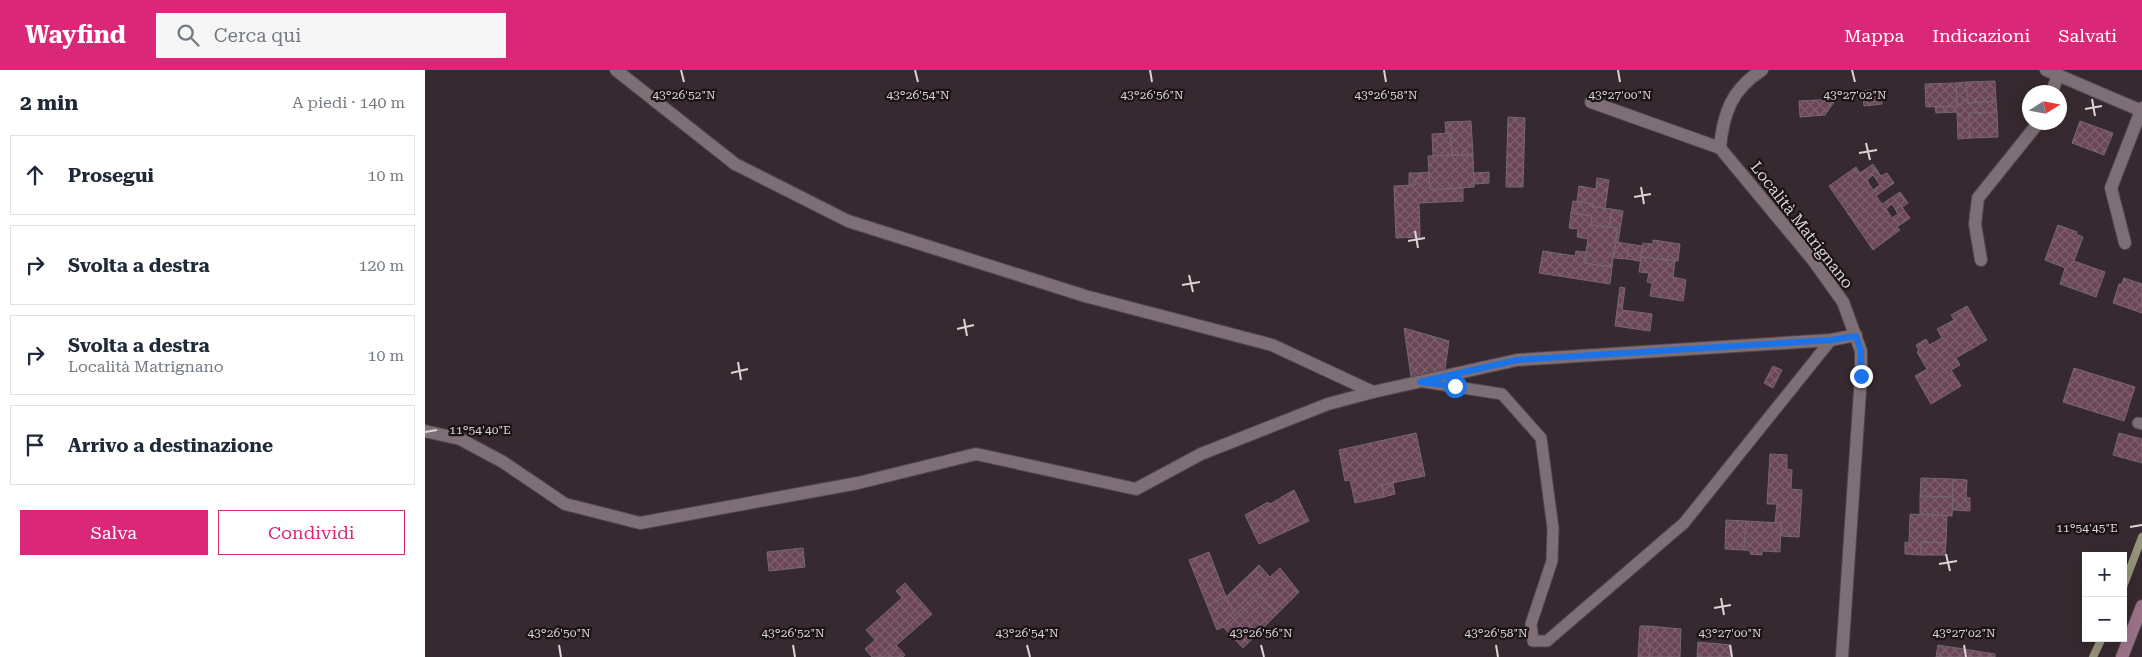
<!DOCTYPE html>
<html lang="it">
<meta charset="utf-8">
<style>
:root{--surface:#fff;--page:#f6f6f7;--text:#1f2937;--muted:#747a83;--line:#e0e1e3;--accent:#db2777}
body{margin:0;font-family:"Roboto Serif",serif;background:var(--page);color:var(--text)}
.controls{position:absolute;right:15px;bottom:15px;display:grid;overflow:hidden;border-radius:0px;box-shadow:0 5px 20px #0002}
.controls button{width:45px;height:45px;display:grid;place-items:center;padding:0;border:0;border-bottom:1px solid var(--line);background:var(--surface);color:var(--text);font:25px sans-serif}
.compass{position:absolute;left:1597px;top:15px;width:45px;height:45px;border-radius:50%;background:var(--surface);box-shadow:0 5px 20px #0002;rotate:79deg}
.stop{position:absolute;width:15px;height:15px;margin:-11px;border:4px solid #1a73e8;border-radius:50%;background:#fff}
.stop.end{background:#1a73e8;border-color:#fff;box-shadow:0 1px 5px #0008}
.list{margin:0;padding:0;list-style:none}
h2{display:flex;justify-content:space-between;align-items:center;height:65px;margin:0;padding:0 20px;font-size:21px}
h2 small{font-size:16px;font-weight:400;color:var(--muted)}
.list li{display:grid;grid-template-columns:32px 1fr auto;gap:15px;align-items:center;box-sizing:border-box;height:80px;margin:0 10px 10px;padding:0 10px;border:1px solid var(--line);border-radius:0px}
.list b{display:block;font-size:19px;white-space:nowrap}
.list p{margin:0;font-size:16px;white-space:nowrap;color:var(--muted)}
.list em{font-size:16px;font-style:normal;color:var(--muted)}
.actions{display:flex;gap:10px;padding:15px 20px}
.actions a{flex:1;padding:11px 0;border:1px solid var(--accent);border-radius:0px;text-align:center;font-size:18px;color:var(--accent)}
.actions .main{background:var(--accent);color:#fff}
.icon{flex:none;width:28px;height:28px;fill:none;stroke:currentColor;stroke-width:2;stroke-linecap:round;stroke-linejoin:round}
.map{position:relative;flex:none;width:1717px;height:587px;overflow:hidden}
header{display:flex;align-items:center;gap:30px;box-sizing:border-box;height:70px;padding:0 25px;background:var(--accent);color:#fff}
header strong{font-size:24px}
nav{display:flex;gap:28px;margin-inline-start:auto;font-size:18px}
.search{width:350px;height:45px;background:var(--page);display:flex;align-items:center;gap:12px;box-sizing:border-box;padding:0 18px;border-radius:0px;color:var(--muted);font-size:19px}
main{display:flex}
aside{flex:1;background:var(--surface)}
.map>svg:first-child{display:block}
</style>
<header>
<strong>Wayfind</strong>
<div class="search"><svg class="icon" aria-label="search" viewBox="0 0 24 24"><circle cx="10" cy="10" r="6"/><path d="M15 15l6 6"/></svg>Cerca qui</div>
<nav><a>Mappa</a><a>Indicazioni</a><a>Salvati</a></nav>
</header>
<main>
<aside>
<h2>2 min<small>A piedi · 140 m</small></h2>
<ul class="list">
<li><svg class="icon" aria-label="ahead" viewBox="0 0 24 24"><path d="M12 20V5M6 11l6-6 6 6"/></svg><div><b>Prosegui</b></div><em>10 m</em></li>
<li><svg class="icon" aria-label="right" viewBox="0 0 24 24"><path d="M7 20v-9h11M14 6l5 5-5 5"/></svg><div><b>Svolta a destra</b></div><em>120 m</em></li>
<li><svg class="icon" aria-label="right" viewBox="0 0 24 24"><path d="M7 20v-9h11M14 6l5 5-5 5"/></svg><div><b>Svolta a destra</b><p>Località Matrignano</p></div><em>10 m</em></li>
<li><svg class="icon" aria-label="arrive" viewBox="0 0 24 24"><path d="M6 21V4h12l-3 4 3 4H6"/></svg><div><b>Arrivo a destinazione</b></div></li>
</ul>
<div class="actions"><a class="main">Salva</a><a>Condividi</a></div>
</aside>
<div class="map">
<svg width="1717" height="587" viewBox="0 0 1717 587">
<defs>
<pattern id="building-cross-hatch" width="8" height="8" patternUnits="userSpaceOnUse" patternTransform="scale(1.25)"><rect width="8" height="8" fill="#6a4658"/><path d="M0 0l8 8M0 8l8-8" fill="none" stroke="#7f606f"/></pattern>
</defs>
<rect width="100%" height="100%" fill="#36292f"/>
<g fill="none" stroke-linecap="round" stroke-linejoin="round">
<g stroke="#959379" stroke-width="8">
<path d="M1698 517 1717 467"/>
<path d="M1668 587 1677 568"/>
</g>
</g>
<g fill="url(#building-cross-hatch)" stroke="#76676e" fill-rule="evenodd">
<path d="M1570 11 1571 31 1543 33 1541 12Z"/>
<path d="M1541 12 1543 33 1571 31 1572 42 1544 43 1545 68 1533 69 1532 42 1511 43 1510 37 1532 36 1531 13Z"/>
<path d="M1531 13 1532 36 1501 37 1500 14Z"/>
<path d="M1455 19 1457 34 1439 36 1437 21Z"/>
<path d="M1411 29 1400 45 1375 47 1374 31Z"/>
<path d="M1572 42 1573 67 1545 68 1544 43Z"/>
<path d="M1083 47 1100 48 1098 117H1081Z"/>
<path d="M1046 51 1048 85H1027L1025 63H1021L1020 52Z"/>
<path d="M1655 51 1688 63 1679 85 1647 73Z"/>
<path d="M1025 63 1027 85 1008 86 1007 64Z"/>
<path d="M1048 85 1049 117 1005 120 1003 86Z"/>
<path d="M1448 94 1456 106 1462 103 1469 113 1451 126 1457 134 1475 122 1483 133 1477 137 1485 148 1472 157 1475 160 1448 180 1404 116 1431 97 1435 103ZM1448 105 1455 115 1448 120 1442 110ZM1467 134 1473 144 1467 148 1461 139Z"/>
<path d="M1004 102 1005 120 1038 118V131L994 133 995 167 971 168 969 116 990 115V109L995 108 994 103Z"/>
<path d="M1064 102V113L1049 114V103Z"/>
<path d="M984 103H994L995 108 990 109V115H984Z"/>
<path d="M1172 108 1184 110 1180 139 1168 137V134L1152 131 1154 116 1171 119Z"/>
<path d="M1148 131 1168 134V137L1187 139 1184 157 1166 155 1167 146 1146 143Z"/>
<path d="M1187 139 1198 141 1193 173 1191 172 1192 158 1184 157Z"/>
<path d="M1146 143 1167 146 1166 155 1192 158 1187 197 1159 193 1163 169 1152 167 1153 159 1144 158Z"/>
<path d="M1633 155 1652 162 1651 164 1658 167 1649 191 1680 202 1671 227 1635 214 1640 198 1620 190Z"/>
<path d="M1228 170 1255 174 1253 191 1216 187 1218 173 1228 174Z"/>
<path d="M1191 172 1204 174 1202 189 1189 188Z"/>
<path d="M1204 174 1217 176 1215 191 1202 189Z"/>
<path d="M1118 181 1150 186 1151 181 1161 182 1159 193 1187 197 1185 214 1114 203Z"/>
<path d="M1216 187 1250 191 1248 207 1261 210 1258 231 1225 226 1227 213 1222 212 1224 203 1214 202Z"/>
<path d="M1699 208 1717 214V243L1688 233 1694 214H1697Z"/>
<path d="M1195 217 1200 218 1197 240 1227 244 1225 261 1190 256Z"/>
<path d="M1542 236 1562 270 1531 288 1535 295 1526 300 1536 316 1506 334 1490 306 1502 299 1492 282 1494 281 1491 275 1501 269 1504 275 1517 268 1512 259 1529 250 1526 245Z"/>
<path d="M979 258 1024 271 1020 299 986 307Z"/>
<path d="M1348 296 1357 300 1348 318 1339 313Z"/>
<path d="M1649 298 1710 317 1699 351 1638 332Z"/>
<path d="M991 363 1000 406 957 415 959 427 930 433 925 410 920 411 914 380Z"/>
<path d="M1694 363 1717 369V393L1688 385Z"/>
<path d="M1345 384 1362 385V399L1367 400 1366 419 1377 420 1374 467 1356 466V453L1350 452 1352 434H1342Z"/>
<path d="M1496 408 1528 409V427L1495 426Z"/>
<path d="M1528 409 1542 410 1541 427 1545 428V441L1527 440Z"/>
<path d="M968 413 970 424 959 427 957 415Z"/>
<path d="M869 420 884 451 834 474 820 445 843 432 845 434Z"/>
<path d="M1495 426 1528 427 1527 446 1495 444Z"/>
<path d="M1485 444 1522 446 1521 473 1496 472V485L1480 484V472L1484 473Z"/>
<path d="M1301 450 1321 451 1319 480 1300 479Z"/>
<path d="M1321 451 1356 453 1355 482 1337 481V485L1325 484 1326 481 1319 480Z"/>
<path d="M1496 472 1521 473 1520 485H1496Z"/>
<path d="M378 478 380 497 344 501 342 482Z"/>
<path d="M784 482 801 527 782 535 764 490Z"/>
<path d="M834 495 845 507 855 498 874 522 852 544 832 524 810 546 801 527Z"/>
<path d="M480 513 507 544 458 587H447L440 579 450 570 441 560 477 528 471 521Z"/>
<path d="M832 524 852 544 818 578 798 557Z"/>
<path d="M801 527 810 546 798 557 792 560 782 535Z"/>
<path d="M1215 556H1224L1222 574H1225L1224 587H1213Z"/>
<path d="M1224 556 1256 559 1255 587H1224L1225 574H1222Z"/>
<path d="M1273 572 1306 575 1305 587H1272Z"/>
<path d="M471 575 480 585 478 587H458Z"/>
<path d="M1513 575 1570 584V587H1511Z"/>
</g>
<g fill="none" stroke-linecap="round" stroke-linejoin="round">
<g stroke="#52474d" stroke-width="13">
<g id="lane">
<path d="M999 312 1077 324 1116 368 1128 458 1127 491 1106 554 1108 571H1122L1259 453 1406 270"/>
<path d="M1713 353 1717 354"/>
</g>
</g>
<g stroke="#52474d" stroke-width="14">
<g id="street">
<path d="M191 0 310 94 423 151 660 226 847 275 948 322"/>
<path d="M1337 0C1307 19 1298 43 1295 78L1388 190 1418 232 1436 281V306L1417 587"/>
<path d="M1621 0 1717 41"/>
<path d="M1627 22 1633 5"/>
<path d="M1166 32 1295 78"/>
<path d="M1700 173 1686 118 1717 38"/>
<path d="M1556 190 1550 154 1553 128 1614 52"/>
<path d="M0 361 35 369 78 392 140 434 215 453 433 413 551 384 711 419 776 384 903 334 948 322 1092 290 1406 270 1431 265"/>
</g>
</g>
<g stroke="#52474d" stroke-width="14">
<path id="secondary" d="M1697 587 1717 536"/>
</g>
<use href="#lane" stroke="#7e6e76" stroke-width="11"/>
<use href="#street" stroke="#7e6e76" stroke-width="12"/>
<use href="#secondary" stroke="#9c7389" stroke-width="12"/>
</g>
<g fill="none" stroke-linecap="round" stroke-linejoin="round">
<path stroke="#1a73e8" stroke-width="6" d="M1030 316 995 312 1092 290 1406 270 1431 266 1436 281V306"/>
</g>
<path fill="none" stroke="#dcd3d7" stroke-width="2" d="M256 0 259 12M490 0 493 12M725 0 727 12M959 0 961 12M1193 0 1195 12M1427 0 1430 12M1667 29 1670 46M1660 39 1677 36M1441 73 1445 90M1434 83 1452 80M1216 117 1219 134M1209 127 1226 124M990 161 993 178M983 171 1000 168M764 205 768 222M757 215 775 212M539 249 542 266M532 259 549 255M313 292 316 310M306 303 323 299M0 362 12 360M1705 457 1717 455M1521 484 1525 501M1514 494 1532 491M1296 528 1299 545M1289 538 1306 535M134 575 136 587M368 575 370 587M602 575 605 587M836 575 839 587M1071 575 1073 587M1305 575 1307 587M1539 575 1541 587"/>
<g text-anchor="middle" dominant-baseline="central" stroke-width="4.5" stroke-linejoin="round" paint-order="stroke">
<g font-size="16" fill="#dcd3d7" stroke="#1a1416">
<text transform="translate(1377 155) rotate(52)">Località Matrignano</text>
</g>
</g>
<g font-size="12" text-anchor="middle" fill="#dcd3d7" stroke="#1a1416" stroke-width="4.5" stroke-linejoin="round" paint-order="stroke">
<text x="259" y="29">43°26'52"N</text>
<text x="493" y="29">43°26'54"N</text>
<text x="727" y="29">43°26'56"N</text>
<text x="961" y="29">43°26'58"N</text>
<text x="1195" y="29">43°27'00"N</text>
<text x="1430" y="29">43°27'02"N</text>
<text x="55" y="364">11°54'40"E</text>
<text x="1662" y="462">11°54'45"E</text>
<text x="134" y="567">43°26'50"N</text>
<text x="368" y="567">43°26'52"N</text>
<text x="602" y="567">43°26'54"N</text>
<text x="836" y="567">43°26'56"N</text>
<text x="1071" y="567">43°26'58"N</text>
<text x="1305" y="567">43°27'00"N</text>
<text x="1539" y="567">43°27'02"N</text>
</g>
</svg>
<div class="controls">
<button>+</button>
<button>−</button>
</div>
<svg class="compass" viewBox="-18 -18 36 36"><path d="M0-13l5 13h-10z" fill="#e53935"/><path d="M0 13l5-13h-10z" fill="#747a83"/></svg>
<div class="stop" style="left:1030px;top:316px"></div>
<div class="stop end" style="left:1436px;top:306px"></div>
</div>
</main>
